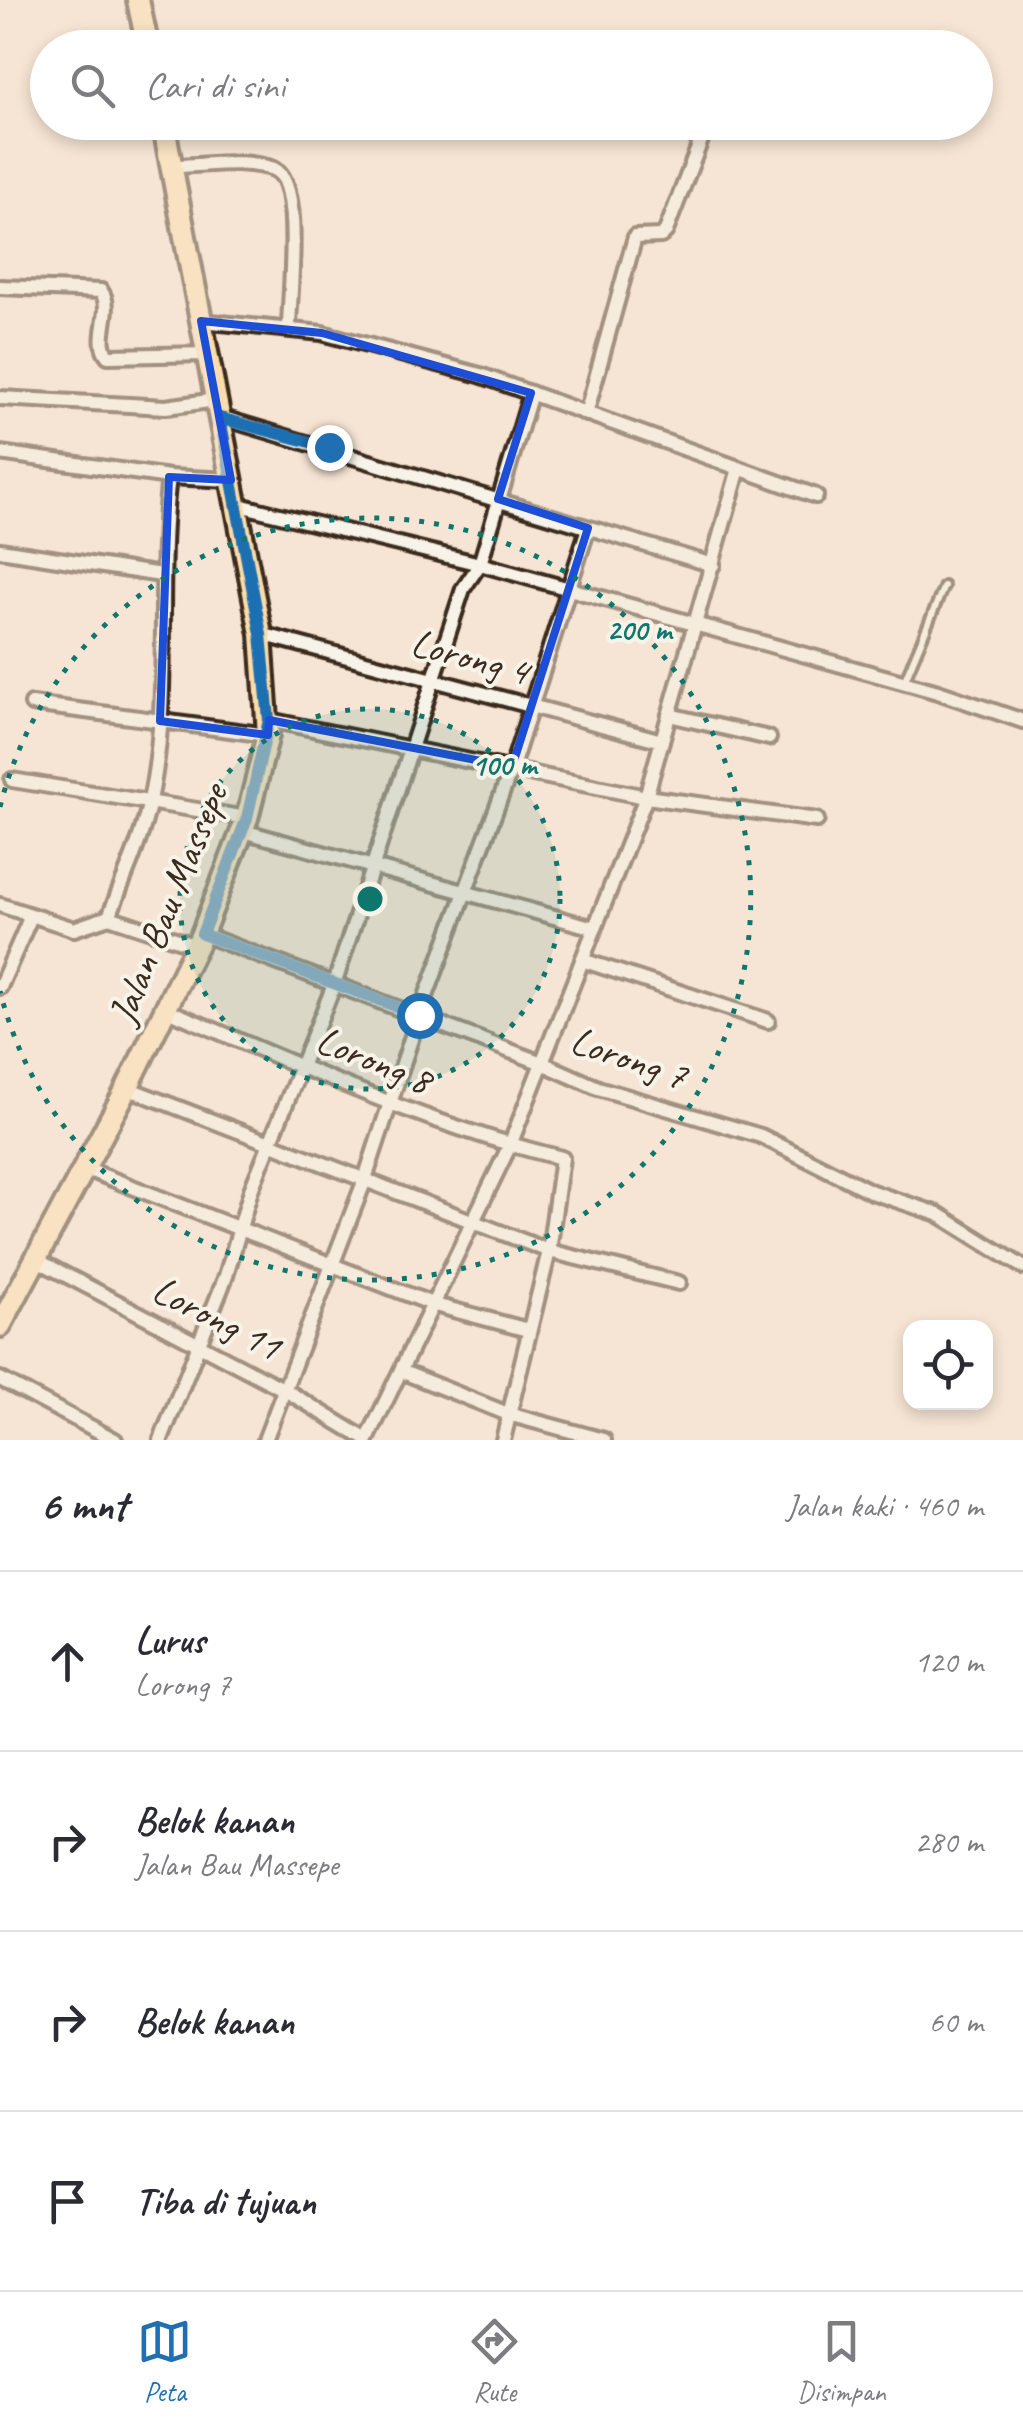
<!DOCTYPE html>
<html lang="id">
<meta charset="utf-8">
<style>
:root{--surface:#fff;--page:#f7f7f7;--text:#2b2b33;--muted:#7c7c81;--line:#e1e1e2;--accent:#1f6fb2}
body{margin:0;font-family:Caveat,sans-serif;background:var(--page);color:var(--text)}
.controls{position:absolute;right:30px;bottom:30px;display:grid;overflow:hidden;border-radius:20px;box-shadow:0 5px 15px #0003}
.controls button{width:90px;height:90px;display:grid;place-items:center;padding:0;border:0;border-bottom:2px solid var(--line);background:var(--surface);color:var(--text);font:50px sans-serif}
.stop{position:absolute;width:30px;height:30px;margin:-22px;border:8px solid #1f6fb2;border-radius:50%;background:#fff}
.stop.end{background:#1f6fb2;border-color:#fff;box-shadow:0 2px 10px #0008}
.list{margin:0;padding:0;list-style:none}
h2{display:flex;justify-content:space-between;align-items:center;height:130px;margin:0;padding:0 40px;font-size:42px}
h2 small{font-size:32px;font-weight:400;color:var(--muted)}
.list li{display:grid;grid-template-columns:65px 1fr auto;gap:30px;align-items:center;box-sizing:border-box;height:180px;padding:0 40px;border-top:2px solid var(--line)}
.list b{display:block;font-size:38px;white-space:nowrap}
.list p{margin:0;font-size:32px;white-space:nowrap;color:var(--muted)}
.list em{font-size:32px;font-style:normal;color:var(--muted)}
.icon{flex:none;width:55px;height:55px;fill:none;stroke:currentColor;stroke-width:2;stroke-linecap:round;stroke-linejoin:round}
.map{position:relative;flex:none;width:1023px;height:1440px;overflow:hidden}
.search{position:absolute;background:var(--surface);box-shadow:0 5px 15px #0003;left:30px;right:30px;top:30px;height:110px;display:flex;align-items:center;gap:25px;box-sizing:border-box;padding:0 35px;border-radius:55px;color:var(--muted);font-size:38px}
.sheet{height:850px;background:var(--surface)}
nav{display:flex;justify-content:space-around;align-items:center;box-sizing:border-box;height:140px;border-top:2px solid var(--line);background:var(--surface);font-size:28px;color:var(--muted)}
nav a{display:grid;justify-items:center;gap:5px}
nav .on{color:var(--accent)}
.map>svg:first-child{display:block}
</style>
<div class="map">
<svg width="1023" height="1440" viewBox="0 0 1023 1440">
<rect width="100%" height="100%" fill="#f6e5d4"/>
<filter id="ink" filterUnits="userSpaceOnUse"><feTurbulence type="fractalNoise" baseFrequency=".01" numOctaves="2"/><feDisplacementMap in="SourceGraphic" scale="20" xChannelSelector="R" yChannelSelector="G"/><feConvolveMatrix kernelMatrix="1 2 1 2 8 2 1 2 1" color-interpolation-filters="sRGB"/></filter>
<g filter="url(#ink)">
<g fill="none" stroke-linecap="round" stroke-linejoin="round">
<g stroke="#3b2a1e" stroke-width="14">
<path id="service" d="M904 682 944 586"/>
</g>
<g stroke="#3b2a1e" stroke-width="20">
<g id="minor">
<path d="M172 166C204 166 244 158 274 169 304 181 289 298 289 328"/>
<path d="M0 287 101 291C115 310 93 339 108 356L208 354"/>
<path d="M201 321 322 333 480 375 816 496"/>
<path d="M0 398 166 407 216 400"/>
<path d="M586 414 635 237 661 236 666 231 708 122"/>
<path d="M220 417 713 565"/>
<path d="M0 453 169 477 231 480"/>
<path d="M235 504 480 564 938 692 1023 721"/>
<path d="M0 550 161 575"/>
<path d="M261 634 662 741"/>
<path d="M32 704 268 735"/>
<path d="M669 715 769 738"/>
<path d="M269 720 646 797 817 820"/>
<path d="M12 780 247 818"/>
<path d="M243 831 594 928"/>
<path d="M0 905 74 929 109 917 196 946"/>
<path d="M109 917C123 879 142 840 150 800 172 700 156 582 169 477"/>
<path d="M202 934 542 1063 598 1088 761 1136 872 1192 938 1214 1023 1267"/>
<path d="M582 960 768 1021"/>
<path d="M0 987 31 916"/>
<path d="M167 1010C297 1064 425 1125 562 1158L549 1251 503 1440"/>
<path d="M127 1088 549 1251 679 1283"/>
<path d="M81 1167 435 1305 528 1330"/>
<path d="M35 1259 285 1390 367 1440"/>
<path d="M403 1372 508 1414 604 1440"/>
<path d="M0 1379 115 1440"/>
<path d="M161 1440 226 1276 251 1190 334 985 463 589 480 564 531 393"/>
<path d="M265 1440 364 1182 419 1015 512 767 588 528"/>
<path d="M367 1440 510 1145 646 797 738 472"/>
</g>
</g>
<g stroke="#3b2a1e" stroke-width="28">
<g id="primary">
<path d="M138 0 148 48"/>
<path d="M0 1326 127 1088 202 934 247 818 268 735 261 634 163 122"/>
</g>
</g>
<use href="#service" stroke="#f7f3e8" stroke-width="6"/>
<use href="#minor" stroke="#f7f3e8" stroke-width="12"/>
<use href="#primary" stroke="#fbddab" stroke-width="20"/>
</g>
</g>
<g fill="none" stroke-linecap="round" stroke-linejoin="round" filter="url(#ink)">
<path stroke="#1f6fb2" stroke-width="12" d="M329 447 220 418 261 634 269 720 247 818 202 934 419 1015"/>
</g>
<path d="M0 0H1023V1440H0ZM201 321 322 333 531 393 498 499 588 528 512 767 269 720 268 735 160 721 169 477 231 480Z" fill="#f6e5d4" fill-opacity=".55" fill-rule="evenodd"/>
<path fill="none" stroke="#1d4ed8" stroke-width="8" stroke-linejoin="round" d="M201 321 322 333 531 393 498 499 588 528 512 767 269 720 268 735 160 721 169 477 231 480Z"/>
<circle cx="370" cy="899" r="190" fill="#0f766e" fill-opacity=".12"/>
<g fill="none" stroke="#0f766e" stroke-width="5" stroke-dasharray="5 10">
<circle cx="370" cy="899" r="190"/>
<path d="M0 807A381 381 0 1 1 0 991"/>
</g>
<g text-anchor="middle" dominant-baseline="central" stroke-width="8" stroke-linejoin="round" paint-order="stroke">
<g font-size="40" fill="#3b2a1e" stroke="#f7f3e8">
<text transform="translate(470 657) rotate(15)">Lorong 4</text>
<text transform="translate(168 904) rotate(-68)">Jalan Bau Massepe</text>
<text transform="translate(629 1058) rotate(19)">Lorong 7</text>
<text transform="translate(374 1060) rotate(22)">Lorong 8</text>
<text transform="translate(217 1318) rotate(27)">Lorong 11</text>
</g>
</g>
<circle cx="370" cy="899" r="15" fill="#0f766e" stroke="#f7f3e8" stroke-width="5"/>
<g font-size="30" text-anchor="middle" font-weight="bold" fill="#0f766e" stroke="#f7f3e8" stroke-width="8" stroke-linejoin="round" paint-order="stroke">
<text x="639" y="640">200 m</text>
<text x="504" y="775">100 m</text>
</g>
</svg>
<div class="controls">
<button><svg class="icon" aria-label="locate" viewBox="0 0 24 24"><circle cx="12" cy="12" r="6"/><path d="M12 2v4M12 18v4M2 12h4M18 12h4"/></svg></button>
</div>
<div class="stop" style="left:419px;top:1015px"></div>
<div class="stop end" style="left:329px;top:447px"></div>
<div class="search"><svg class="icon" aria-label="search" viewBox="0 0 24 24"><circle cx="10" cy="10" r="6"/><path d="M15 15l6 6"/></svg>Cari di sini</div>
</div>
<section class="sheet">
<h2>6 mnt<small>Jalan kaki · 460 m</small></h2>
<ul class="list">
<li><svg class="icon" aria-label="ahead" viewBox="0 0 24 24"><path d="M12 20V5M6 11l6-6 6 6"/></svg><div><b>Lurus</b><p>Lorong 7</p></div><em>120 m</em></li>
<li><svg class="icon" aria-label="right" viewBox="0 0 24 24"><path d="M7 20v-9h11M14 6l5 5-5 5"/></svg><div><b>Belok kanan</b><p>Jalan Bau Massepe</p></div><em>280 m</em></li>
<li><svg class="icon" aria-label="right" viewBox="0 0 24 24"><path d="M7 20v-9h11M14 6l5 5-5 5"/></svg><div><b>Belok kanan</b></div><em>60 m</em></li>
<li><svg class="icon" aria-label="arrive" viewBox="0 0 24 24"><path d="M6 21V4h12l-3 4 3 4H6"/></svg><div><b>Tiba di tujuan</b></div></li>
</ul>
</section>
<nav>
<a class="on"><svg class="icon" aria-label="map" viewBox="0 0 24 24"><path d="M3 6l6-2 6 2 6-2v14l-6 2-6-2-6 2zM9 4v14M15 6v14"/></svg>Peta</a>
<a><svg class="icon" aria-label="directions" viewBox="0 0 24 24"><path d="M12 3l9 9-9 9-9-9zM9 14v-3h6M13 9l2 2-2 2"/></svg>Rute</a>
<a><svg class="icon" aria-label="saved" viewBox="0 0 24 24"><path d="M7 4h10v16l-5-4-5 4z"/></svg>Disimpan</a>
</nav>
